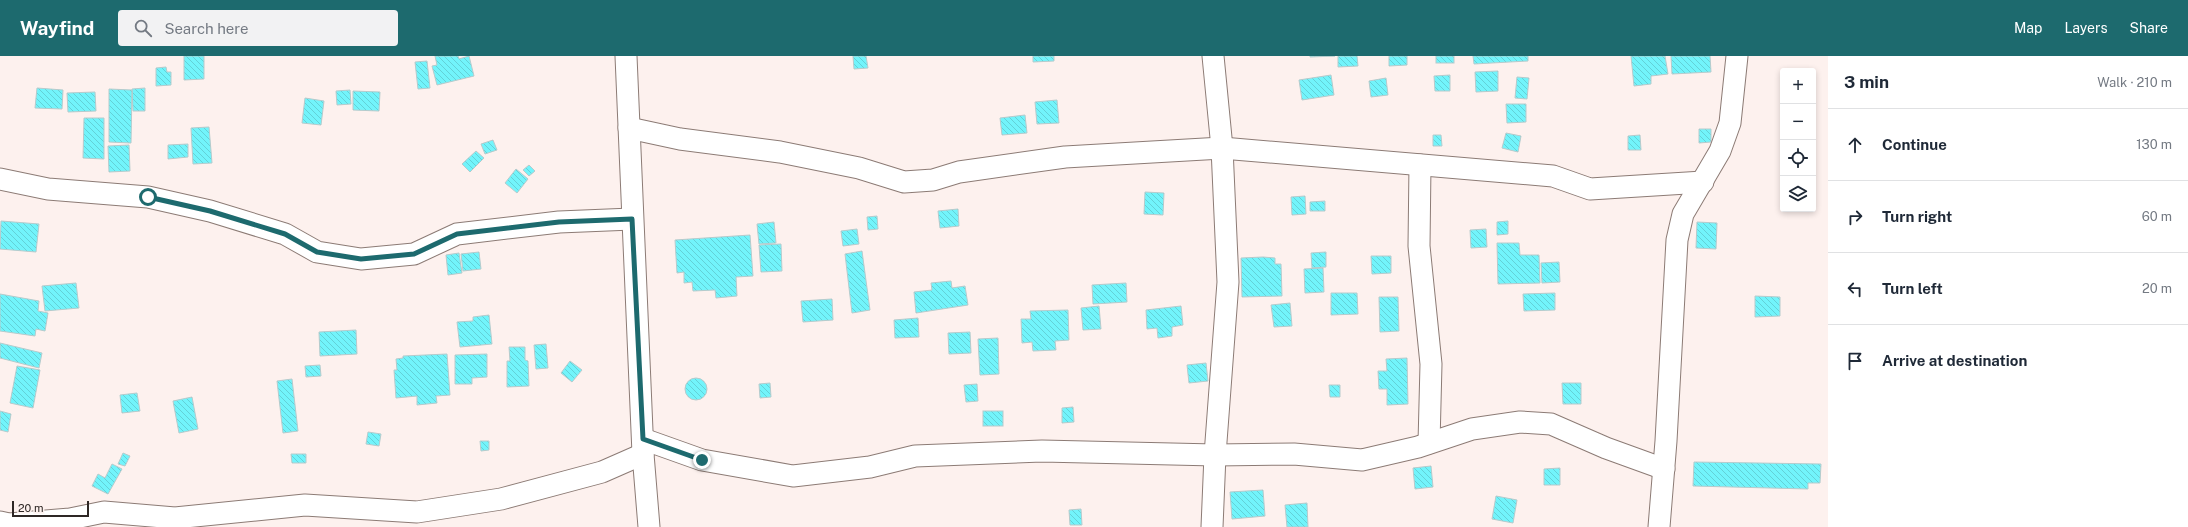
<!DOCTYPE html>
<meta charset="utf-8">
<style>
:root{--surface:#fff;--page:#f2f2f3;--text:#1f2937;--muted:#747a83;--line:#e0e1e3;--accent:#1d6a6e}
body{margin:0;font-family:"Public Sans",sans-serif;background:var(--page);color:var(--text)}
.controls{position:absolute;right:12px;top:12px;display:grid;overflow:hidden;border-radius:4px;box-shadow:0 2px 6px #0003}
.controls button{width:36px;height:36px;display:grid;place-items:center;padding:0;border:0;border-bottom:1px solid var(--line);background:var(--surface);color:var(--text);font:20px sans-serif}
.scale{position:absolute;left:12px;bottom:10px;width:77px;box-sizing:border-box;padding-left:4px;border:2px solid #2e2725;border-top:0;font-size:11px;line-height:14px;white-space:nowrap;color:#2e2725;-webkit-text-stroke:3px #fdf1ee;paint-order:stroke}
.stop{position:absolute;width:12px;height:12px;margin:-9px;border:3px solid #1d6a6e;border-radius:50%;background:#fff}
.stop.end{background:#1d6a6e;border-color:#fff;box-shadow:0 1px 4px #0008}
.list{margin:0;padding:0;list-style:none}
h2{display:flex;justify-content:space-between;align-items:center;height:52px;margin:0;padding:0 16px;font-size:17px}
h2 small{font-size:13px;font-weight:400;color:var(--muted)}
.list li{display:grid;grid-template-columns:26px 1fr auto;gap:12px;align-items:center;box-sizing:border-box;height:72px;padding:0 16px;border-top:1px solid var(--line)}
.list b{display:block;font-size:15px;white-space:nowrap}
.list em{font-size:13px;font-style:normal;color:var(--muted)}
.icon{flex:none;width:22px;height:22px;fill:none;stroke:currentColor;stroke-width:2;stroke-linecap:round;stroke-linejoin:round}
.map{position:relative;flex:none;width:1828px;height:471px;overflow:hidden}
header{display:flex;align-items:center;gap:24px;box-sizing:border-box;height:56px;padding:0 20px;background:var(--accent);color:#fff}
header strong{font-size:19px}
nav{display:flex;gap:22px;margin-inline-start:auto;font-size:14px}
.search{width:280px;height:36px;background:var(--page);display:flex;align-items:center;gap:10px;box-sizing:border-box;padding:0 14px;border-radius:4px;color:var(--muted);font-size:15px}
main{display:flex}
aside{flex:1;background:var(--surface)}
.map>svg:first-child{display:block}
</style>
<header>
<strong>Wayfind</strong>
<div class="search"><svg class="icon" aria-label="search" viewBox="0 0 24 24"><circle cx="10" cy="10" r="6"/><path d="M15 15l6 6"/></svg>Search here</div>
<nav><a>Map</a><a>Layers</a><a>Share</a></nav>
</header>
<main>
<div class="map">
<svg width="1828" height="471" viewBox="0 0 1828 471">
<defs>
<pattern id="building-back-hatch" width="6" height="6" patternUnits="userSpaceOnUse"><rect width="6" height="6" fill="#72f4fb"/><path d="M-1 5l2 2M0 0l6 6M5-1l2 2" fill="none" stroke="#63d1d7"/></pattern>
</defs>
<rect width="100%" height="100%" fill="#fdf1ee"/>
<g fill="url(#building-back-hatch)" stroke="#b6cbcc">
<path d="M184 0H204V23L184 24Z"/>
<path d="M435 0H458L459 3 469 0 474 20 437 29 432 10 437 9Z"/>
<path d="M853 0H866L868 12 854 13Z"/>
<path d="M1033 0H1054V5L1033 6Z"/>
<path d="M1310 0H1335L1310 1Z"/>
<path d="M1338 0H1357L1358 10 1338 11Z"/>
<path d="M1389 0H1407V9L1389 10Z"/>
<rect x="1436" y="0" width="18" height="7"/>
<path d="M1473 0H1528V5L1474 8Z"/>
<path d="M1631 0H1665L1668 18 1651 20V28L1634 30Z"/>
<path d="M1671 0H1710L1711 16 1672 18Z"/>
<path d="M427 5 430 32 418 33 415 6Z"/>
<path d="M166 11 167 16H171V29L156 30V12Z"/>
<path d="M1498 15V35L1476 36 1475 16Z"/>
<path d="M1331 19 1334 39 1302 44 1299 24Z"/>
<path d="M1450 19V35H1435L1434 20Z"/>
<path d="M1517 21 1529 22 1527 43 1515 42Z"/>
<path d="M1386 22 1388 39 1371 41 1369 25Z"/>
<path d="M37 32 63 34 62 53 35 52Z"/>
<path d="M145 32V55H133L132 33Z"/>
<path d="M109 33 132 34 131 87 109 86Z"/>
<path d="M350 34 351 48 337 49 336 35Z"/>
<path d="M353 35 380 36 379 55 353 54Z"/>
<path d="M95 36 96 55 68 56 67 37Z"/>
<path d="M305 42 324 45 321 69 302 67Z"/>
<path d="M1057 44 1059 67 1037 68 1035 46Z"/>
<path d="M1506 48H1526V66L1507 67Z"/>
<path d="M1025 59 1027 77 1002 79 1000 62Z"/>
<path d="M84 62H104V103L83 102Z"/>
<path d="M209 71 212 107 193 108 191 72Z"/>
<path d="M1699 73H1711V86L1699 87Z"/>
<path d="M1506 77 1521 80 1518 96 1502 92Z"/>
<path d="M1433 79H1441L1442 90H1433Z"/>
<path d="M1640 79 1641 94H1628V80Z"/>
<path d="M493 84 497 94 485 98 481 88Z"/>
<path d="M188 88V101L168 103V89Z"/>
<path d="M129 89 130 115 109 116 108 90Z"/>
<path d="M476 95 484 102 470 116 462 108Z"/>
<path d="M529 109 535 115 529 120 523 114Z"/>
<path d="M516 113 528 123 517 137 505 127Z"/>
<path d="M1145 136 1164 137 1163 159 1144 158Z"/>
<path d="M1305 140 1306 158 1292 159 1291 141Z"/>
<path d="M1325 145V155H1310V146Z"/>
<path d="M958 153 959 170 940 172 938 155Z"/>
<path d="M877 160 878 173 868 174 867 161Z"/>
<path d="M1 165 39 168 36 196 0 193Z"/>
<path d="M1508 165V178L1497 179V166Z"/>
<path d="M774 166 776 187 759 188 757 168Z"/>
<path d="M1697 166 1717 167 1716 193 1696 192Z"/>
<path d="M857 173 859 188 843 190 841 175Z"/>
<path d="M1486 173 1487 191 1471 192 1470 174Z"/>
<path d="M750 179 753 220 736 221 737 240 716 242 715 234 693 235 692 226 684 227V216L677 217 675 184Z"/>
<path d="M1497 187H1519L1520 199H1539L1540 227 1498 228Z"/>
<path d="M781 188 782 215 761 216 759 189Z"/>
<path d="M862 195 870 254 852 257 845 198Z"/>
<path d="M479 196 481 213 463 215 461 198Z"/>
<path d="M1326 196V211L1312 212 1311 197Z"/>
<path d="M459 197 462 217 448 219 446 199Z"/>
<path d="M1371 200H1391V217L1372 218Z"/>
<path d="M1263 201 1275 202V208H1281L1282 240 1242 241 1241 202Z"/>
<path d="M1559 206 1560 226 1542 227 1541 207Z"/>
<path d="M1323 212 1324 236 1305 237 1304 213Z"/>
<path d="M951 225 952 232 965 230 968 249 916 257 914 236 932 234 931 227Z"/>
<path d="M76 227 79 252 45 255 42 230Z"/>
<path d="M1126 227 1127 246 1093 248 1092 229Z"/>
<path d="M1331 237H1357L1358 258 1331 259Z"/>
<path d="M1555 237V254L1524 255 1523 238Z"/>
<path d="M0 238 39 245 38 255 48 257 45 275 36 273 35 280 0 275Z"/>
<path d="M1755 240 1780 241V260L1755 261Z"/>
<path d="M1379 241H1398L1399 275 1380 276Z"/>
<path d="M832 243 833 264 803 266 801 245Z"/>
<path d="M1290 247 1292 270 1274 271 1271 249Z"/>
<path d="M1099 250 1101 273 1083 274 1081 252Z"/>
<path d="M1181 250 1183 269 1172 271V280L1158 282 1157 272 1147 273 1146 254Z"/>
<path d="M1068 254 1069 284 1055 285 1056 294 1033 295 1032 286 1022 287 1021 263H1031L1030 255Z"/>
<path d="M489 259 492 288 460 291 457 266 473 265V261Z"/>
<path d="M918 262 919 281 895 282 894 264Z"/>
<path d="M356 274 357 298 320 300 319 276Z"/>
<path d="M970 276 971 297 949 298 948 277Z"/>
<path d="M998 282 999 318 980 319 978 283Z"/>
<path d="M0 287 42 297 39 312 0 302Z"/>
<path d="M546 288 548 312 536 313 534 289Z"/>
<path d="M509 291H525V304L528 305 529 330 507 331V305H510Z"/>
<path d="M447 298 450 339 436 340 437 347 417 349V340L396 342 394 314H397L396 303 403 302V300Z"/>
<path d="M487 298V321L472 322V328H455V299Z"/>
<path d="M1407 302 1408 348 1387 349V333H1379L1378 315H1387L1386 303Z"/>
<path d="M570 305 582 314 572 326 561 317Z"/>
<path d="M1206 307 1208 325 1189 327 1187 309Z"/>
<path d="M320 309 321 320 306 321 305 310Z"/>
<path d="M17 310 40 314 33 352 10 347Z"/>
<circle cx="696" cy="333" r="11"/>
<path d="M292 323 298 375 283 377 277 325Z"/>
<path d="M770 327 771 341 760 342 759 328Z"/>
<path d="M1562 327H1581V348H1563Z"/>
<path d="M977 328 978 345 966 346 964 329Z"/>
<path d="M1329 329H1340V341H1330Z"/>
<path d="M137 337 140 355 122 357 120 339Z"/>
<path d="M192 341 198 373 179 377 173 345Z"/>
<path d="M1073 351 1074 366 1062 367V352Z"/>
<path d="M0 355 11 358 8 376 0 374Z"/>
<rect x="983" y="355" width="20" height="15"/>
<path d="M368 376 381 378 379 390 366 388Z"/>
<path d="M480 385H489V394L481 395Z"/>
<path d="M123 397 130 400 125 410 118 408Z"/>
<path d="M291 398H306V407H292Z"/>
<path d="M1694 406 1821 408 1820 427H1808V433L1693 430Z"/>
<path d="M112 408 122 413 108 438 92 430 98 418 105 422Z"/>
<path d="M1431 410 1433 431 1415 433 1413 412Z"/>
<path d="M1560 412V429H1544V413Z"/>
<path d="M1263 434 1265 460 1232 463 1230 436Z"/>
<path d="M1496 440 1517 444 1513 467 1492 463Z"/>
<path d="M1307 447 1308 471H1287L1285 449Z"/>
<path d="M1081 453 1082 469H1070L1069 454Z"/>
</g>
<g fill="none" stroke-linecap="round" stroke-linejoin="round">
<g stroke="#8c7b75" stroke-width="23">
<g id="minor">
<path d="M626 0 643 398 649 471"/>
<path d="M629 72 680 83 780 96 859 112 904 126 933 124 959 116 1065 101 1222 92 1553 120 1590 133 1703 126"/>
<path d="M1420 109 1419 190 1431 308 1429 387"/>
<path d="M0 123 48 133 148 141 210 155 285 178 317 196 361 203 414 198 457 178 559 166 632 163"/>
<path d="M643 383 702 404 793 420 870 411 915 400 1042 395 1215 399 1294 398 1362 404 1418 391 1472 373 1520 366 1551 368 1606 392 1664 413"/>
<path d="M0 466 9 468 70 463 104 456 175 462 305 449 417 456 501 443 602 416 643 398"/>
<path d="M1212 471 1215 399 1228 226 1222 92 1213 0"/>
<path d="M1659 471 1666 385 1677 184 1683 158 1720 95 1730 67 1737 0"/>
</g>
</g>
<use href="#minor" stroke="#fff" stroke-width="21"/>
</g>
<g fill="none" stroke-linecap="round" stroke-linejoin="round">
<path stroke="#1d6a6e" stroke-width="5" d="M148 141 210 155 285 178 317 196 361 203 414 198 457 178 559 166 632 163 643 383 702 404"/>
</g>
</svg>
<div class="controls">
<button>+</button>
<button>−</button>
<button><svg class="icon" aria-label="locate" viewBox="0 0 24 24"><circle cx="12" cy="12" r="6"/><path d="M12 2v4M12 18v4M2 12h4M18 12h4"/></svg></button>
<button><svg class="icon" aria-label="layers" viewBox="0 0 24 24"><path d="M12 4l9 5-9 5-9-5zM3 14l9 5 9-5"/></svg></button>
</div>
<div class="scale">20 m</div>
<div class="stop" style="left:148px;top:141px"></div>
<div class="stop end" style="left:702px;top:404px"></div>
</div>
<aside>
<h2>3 min<small>Walk · 210 m</small></h2>
<ul class="list">
<li><svg class="icon" aria-label="ahead" viewBox="0 0 24 24"><path d="M12 20V5M6 11l6-6 6 6"/></svg><div><b>Continue</b></div><em>130 m</em></li>
<li><svg class="icon" aria-label="right" viewBox="0 0 24 24"><path d="M7 20v-9h11M14 6l5 5-5 5"/></svg><div><b>Turn right</b></div><em>60 m</em></li>
<li><svg class="icon" aria-label="left" viewBox="0 0 24 24"><path d="M17 20v-9H6M10 6l-5 5 5 5"/></svg><div><b>Turn left</b></div><em>20 m</em></li>
<li><svg class="icon" aria-label="arrive" viewBox="0 0 24 24"><path d="M6 21V4h12l-3 4 3 4H6"/></svg><div><b>Arrive at destination</b></div></li>
</ul>
</aside>
</main>
